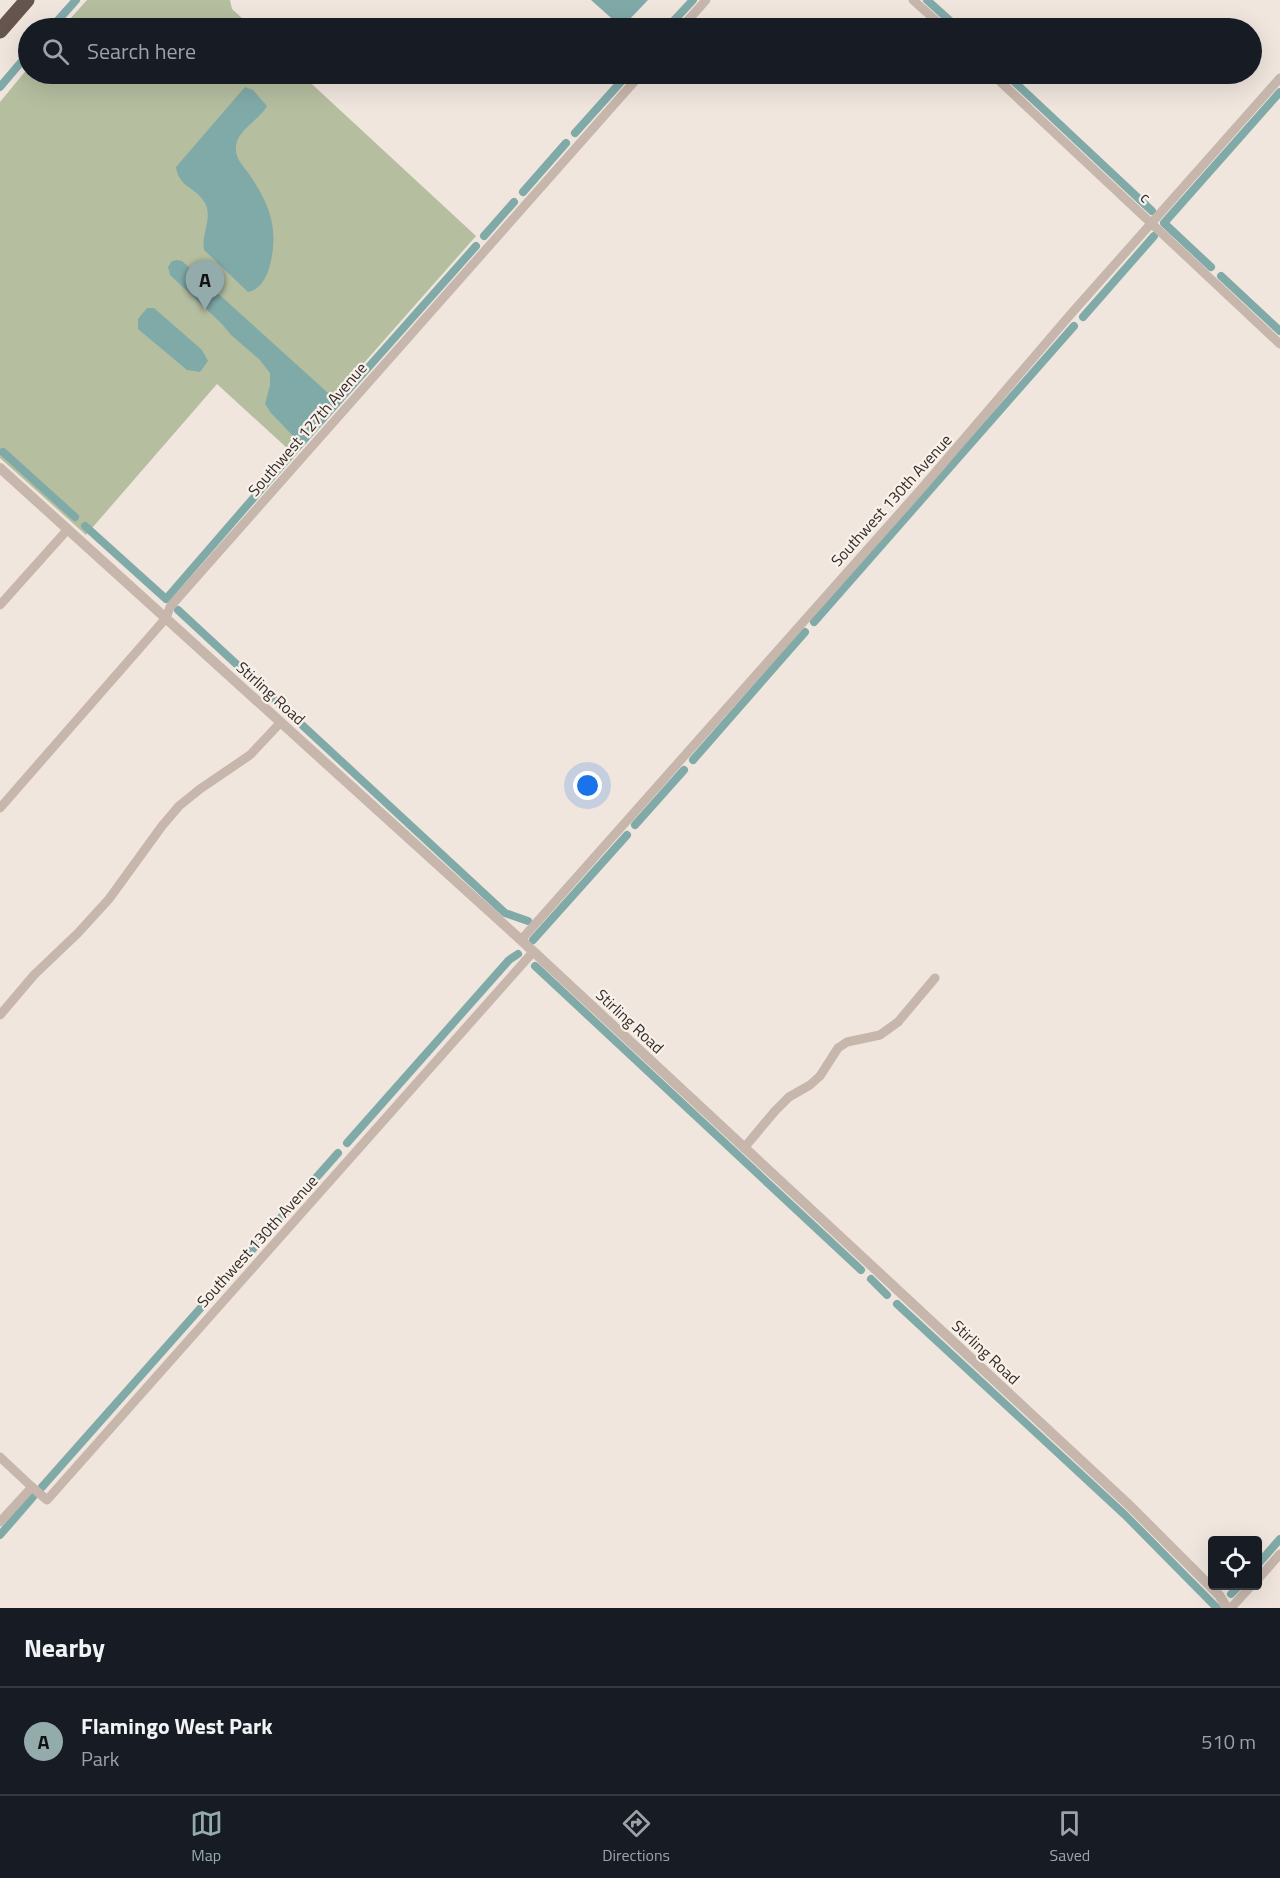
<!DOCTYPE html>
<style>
:root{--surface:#171b24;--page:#20242c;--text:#f1f3f6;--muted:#9ea1a6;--line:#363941;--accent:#94abac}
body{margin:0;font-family:"Titillium Web",sans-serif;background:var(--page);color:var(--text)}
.controls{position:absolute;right:18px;bottom:18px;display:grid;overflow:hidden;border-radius:6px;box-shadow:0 6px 24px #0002}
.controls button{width:54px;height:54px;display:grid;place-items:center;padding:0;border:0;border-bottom:2px solid var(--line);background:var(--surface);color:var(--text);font:30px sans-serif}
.you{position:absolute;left:588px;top:786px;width:21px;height:21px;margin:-15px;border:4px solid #fff;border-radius:50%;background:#1a73e8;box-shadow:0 0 0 9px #1a73e833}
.badge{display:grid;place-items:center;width:39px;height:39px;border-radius:50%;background:var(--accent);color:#111;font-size:20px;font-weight:700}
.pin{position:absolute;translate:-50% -50px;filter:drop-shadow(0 2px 3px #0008)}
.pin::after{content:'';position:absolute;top:32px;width:21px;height:18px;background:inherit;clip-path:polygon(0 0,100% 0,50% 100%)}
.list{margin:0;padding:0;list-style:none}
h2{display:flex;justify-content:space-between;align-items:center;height:78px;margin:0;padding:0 24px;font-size:26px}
h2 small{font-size:20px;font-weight:400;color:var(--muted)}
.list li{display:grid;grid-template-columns:39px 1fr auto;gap:18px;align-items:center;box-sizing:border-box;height:108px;padding:0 24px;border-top:2px solid var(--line)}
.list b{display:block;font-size:22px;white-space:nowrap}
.list p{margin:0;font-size:20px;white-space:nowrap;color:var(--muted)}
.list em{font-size:20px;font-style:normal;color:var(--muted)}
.icon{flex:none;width:33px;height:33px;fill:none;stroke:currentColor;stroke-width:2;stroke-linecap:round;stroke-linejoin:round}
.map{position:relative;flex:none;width:1280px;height:1608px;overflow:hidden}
.search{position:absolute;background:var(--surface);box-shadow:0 6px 24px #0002;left:18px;right:18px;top:18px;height:66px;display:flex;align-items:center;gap:15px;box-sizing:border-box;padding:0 21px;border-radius:33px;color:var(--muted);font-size:22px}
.sheet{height:186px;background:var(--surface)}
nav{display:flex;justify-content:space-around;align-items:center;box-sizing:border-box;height:84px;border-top:2px solid var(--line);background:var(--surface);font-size:16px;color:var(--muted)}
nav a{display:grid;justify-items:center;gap:3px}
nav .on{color:var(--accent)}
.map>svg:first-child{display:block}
</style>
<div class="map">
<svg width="1280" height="1608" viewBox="0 0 1280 1608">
<rect width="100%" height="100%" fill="#f0e6de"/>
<g fill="#b6bea0">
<path d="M87 0H230L232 9 253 28H62Z"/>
<path d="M28 68V74H301L476 236 288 449 217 384 86 535 0 458V102Z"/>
</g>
<g fill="#80aaa8">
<path d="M591 0H648L626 23 618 24Z"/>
<path d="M245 87 253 90 267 106C259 121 234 131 236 150 236 159 244 167 249 174 270 204 279 229 270 265 267 277 260 290 248 292L204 250C201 234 213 218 205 203 196 187 179 188 176 167Z"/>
<path d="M177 260 182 261 191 269 338 402 295 450 294 437 271 413 265 404 270 385V373L259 359 231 335 222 324 170 275 168 267 172 261Z"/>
<path d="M147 308H154L202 350 208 361 200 372 187 370 138 329V319Z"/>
</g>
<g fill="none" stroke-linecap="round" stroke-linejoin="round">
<g stroke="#80aaa8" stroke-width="8">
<path d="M927 0 958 28"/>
<path d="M51 28 76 0"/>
<path d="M667 28 693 0"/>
<path d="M1006 74 1152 211"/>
<path d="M0 87 28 54"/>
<path d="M575 133 628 74"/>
<path d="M523 192 566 143"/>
<path d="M484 236 514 202"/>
<path d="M1211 267 1164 223 1280 92"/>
<path d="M1221 276 1280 331"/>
<path d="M1083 317 1154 236"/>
<path d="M3 452 75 517"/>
<path d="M85 526 166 599 295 450 476 246"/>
<path d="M178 610 505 913 528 921"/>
<path d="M814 622 1074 326"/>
<path d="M693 760 805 632"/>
<path d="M635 825 684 770"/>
<path d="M533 940 627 835"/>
<path d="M535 966 861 1270"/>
<path d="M347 1143 509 960 518 954"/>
<path d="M871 1279 887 1295"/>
<path d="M897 1304 1125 1515 1217 1608"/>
<path d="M42 1487 338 1153"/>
<path d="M0 1535 33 1497"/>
<path d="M1258 1564 1280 1539"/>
<path d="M1231 1594 1239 1586"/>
</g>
<g stroke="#c7b6ab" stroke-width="9">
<path d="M913 0 944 28"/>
<path d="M681 28 706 0"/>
<path d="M992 74 1280 344"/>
<path d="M0 605 68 529"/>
<path d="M0 808 166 618 170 607 641 74"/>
<path d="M521 940 922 488 1070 315 1280 78"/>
<path d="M0 1015 34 975 78 933 109 899 162 826 179 806 200 789 250 755 281 722"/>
<path d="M744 1148 775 1111 789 1097 810 1085 820 1076 838 1048 847 1042 880 1035 898 1022 935 978"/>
<path d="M0 1457 32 1487"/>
<path d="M0 1522 32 1487 47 1500 533 952"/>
<path d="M1258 1579 1280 1554"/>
<path d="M1231 1608 1251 1586"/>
</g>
<path stroke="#c7b6ab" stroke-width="10" d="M0 468 521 940 1129 1505 1219 1595 1227 1608"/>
<path stroke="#66544f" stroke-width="15" d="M0 31 27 0"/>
</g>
<g text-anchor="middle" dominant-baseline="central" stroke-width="4.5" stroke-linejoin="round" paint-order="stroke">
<g font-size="16" fill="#362c2a" stroke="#f8f1ea">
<text transform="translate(1146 197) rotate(43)">c</text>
<text transform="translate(307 429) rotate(-49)">Southwest 127th Avenue</text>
<text transform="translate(891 500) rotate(-48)">Southwest 130th Avenue</text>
<text transform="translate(271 693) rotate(42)">Stirling Road</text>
<text transform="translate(630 1021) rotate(43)">Stirling Road</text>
<text transform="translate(257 1241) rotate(-48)">Southwest 130th Avenue</text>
<text transform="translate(986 1352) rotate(43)">Stirling Road</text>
</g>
</g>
</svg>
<div class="controls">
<button><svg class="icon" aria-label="locate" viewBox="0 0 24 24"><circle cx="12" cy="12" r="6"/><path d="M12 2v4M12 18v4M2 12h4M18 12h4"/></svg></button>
</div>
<div class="you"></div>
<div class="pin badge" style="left:205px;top:310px">A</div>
<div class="search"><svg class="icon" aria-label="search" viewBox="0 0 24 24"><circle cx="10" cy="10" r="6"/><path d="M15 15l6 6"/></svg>Search here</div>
</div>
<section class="sheet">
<h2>Nearby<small></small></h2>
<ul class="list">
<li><span class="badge">A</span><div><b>Flamingo West Park</b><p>Park</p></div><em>510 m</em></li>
</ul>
</section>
<nav>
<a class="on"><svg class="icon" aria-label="map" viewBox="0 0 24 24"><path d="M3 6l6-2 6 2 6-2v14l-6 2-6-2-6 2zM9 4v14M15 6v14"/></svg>Map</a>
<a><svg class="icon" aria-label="directions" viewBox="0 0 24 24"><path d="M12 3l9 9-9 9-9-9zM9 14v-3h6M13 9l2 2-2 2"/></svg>Directions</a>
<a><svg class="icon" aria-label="saved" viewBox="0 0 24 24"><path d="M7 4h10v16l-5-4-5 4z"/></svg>Saved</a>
</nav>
